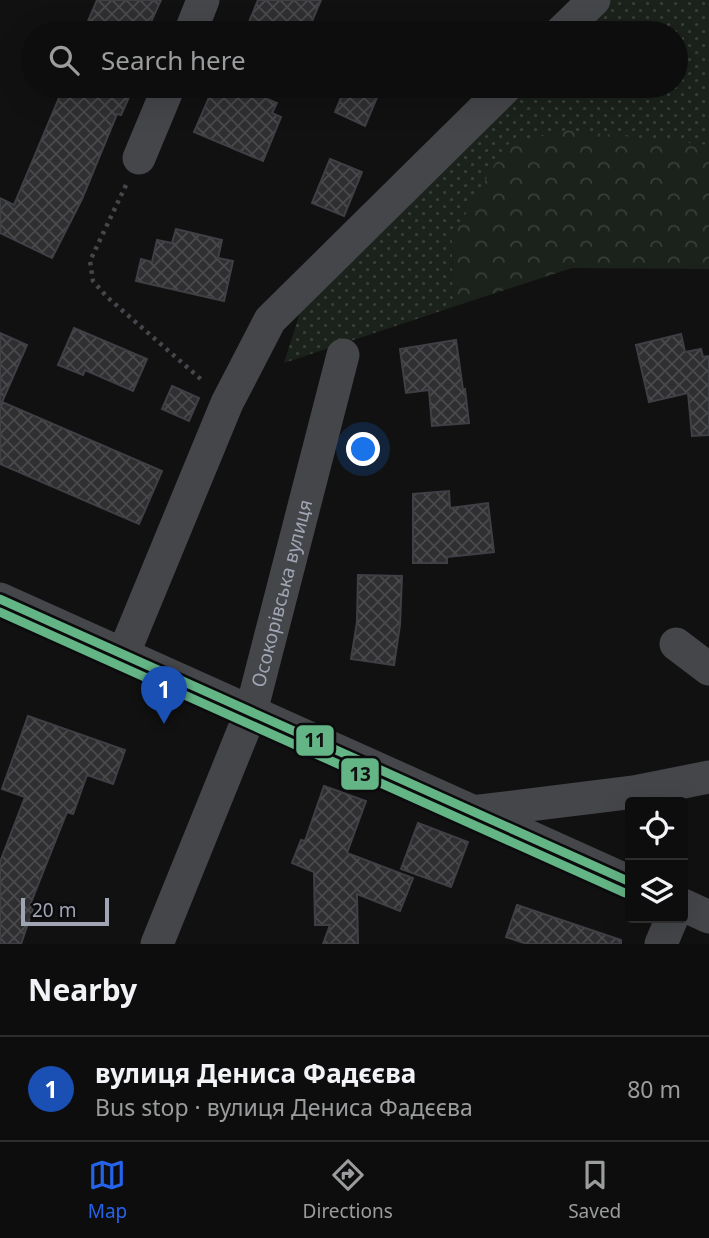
<!DOCTYPE html>
<meta charset="utf-8">
<style>
:root{--surface:#0d0d0d;--page:#1b1b1b;--text:#f1f3f6;--muted:#9a9c9d;--line:#2d2d2e;--accent:#2563eb}
body{margin:0;font-family:"Noto Sans",sans-serif;background:var(--page);color:var(--text)}
.controls{position:absolute;right:21px;bottom:21px;display:grid;overflow:hidden;border-radius:7px;box-shadow:0 7px 28px #0002}
.controls button{width:63px;height:63px;display:grid;place-items:center;padding:0;border:0;border-bottom:2px solid var(--line);background:var(--surface);color:var(--text);font:35px sans-serif}
.scale{position:absolute;left:21px;bottom:18px;width:88px;box-sizing:border-box;padding-left:7px;border:4px solid #a0a5b4;border-top:0;font-size:19px;line-height:24px;white-space:nowrap;color:#a0a5b4;-webkit-text-stroke:5px #0b0b0d;paint-order:stroke}
.you{position:absolute;left:364px;top:450px;width:24px;height:24px;margin:-18px;border:5px solid #fff;border-radius:50%;background:#1a73e8;box-shadow:0 0 0 10px #1a73e833}
.badge{display:grid;place-items:center;width:46px;height:46px;border-radius:50%;background:var(--accent);color:#fff;font-size:23px;font-weight:700}
.pin{position:absolute;translate:-50% -58px;filter:drop-shadow(0 2px 4px #0008)}
.pin::after{content:'';position:absolute;top:37px;width:24px;height:21px;background:inherit;clip-path:polygon(0 0,100% 0,50% 100%)}
.list{margin:0;padding:0;list-style:none}
h2{display:flex;justify-content:space-between;align-items:center;height:91px;margin:0;padding:0 28px;font-size:30px}
h2 small{font-size:23px;font-weight:400;color:var(--muted)}
.list li{display:grid;grid-template-columns:46px 1fr auto;gap:21px;align-items:center;box-sizing:border-box;height:105px;padding:0 28px;border-top:2px solid var(--line)}
.list b{display:block;font-size:26px;white-space:nowrap}
.list p{margin:0;font-size:23px;white-space:nowrap;color:var(--muted)}
.list em{font-size:23px;font-style:normal;color:var(--muted)}
.icon{flex:none;width:38px;height:38px;fill:none;stroke:currentColor;stroke-width:2;stroke-linecap:round;stroke-linejoin:round}
.map{position:relative;flex:none;width:709px;height:944px;overflow:hidden}
.search{position:absolute;background:var(--surface);box-shadow:0 7px 28px #0002;left:21px;right:21px;top:21px;height:77px;display:flex;align-items:center;gap:18px;box-sizing:border-box;padding:0 24px;border-radius:38px;color:var(--muted);font-size:26px}
.sheet{height:196px;background:var(--surface)}
nav{display:flex;justify-content:space-around;align-items:center;box-sizing:border-box;height:98px;border-top:2px solid var(--line);background:var(--surface);font-size:19px;color:var(--muted)}
nav a{display:grid;justify-items:center;gap:4px}
nav .on{color:var(--accent)}
.map>svg:first-child{display:block}
</style>
<div class="map">
<svg width="709" height="944" viewBox="0 0 709 944">
<defs>
<pattern id="grass-dots" width="8" height="8" patternUnits="userSpaceOnUse" patternTransform="scale(1.75)"><rect width="8" height="8" fill="#1b211b"/><path d="M2 2h.1M6 6h.1" fill="none" stroke="#393e3a" stroke-width="1.8" stroke-linecap="round"/></pattern>
<pattern id="forest-crowns" width="20" height="18" patternUnits="userSpaceOnUse" patternTransform="scale(1.75)"><rect width="20" height="18" fill="#1b211b"/><path d="M2 6a3 3 0 1 1 6 0M12 15a3 3 0 1 1 6 0" fill="none" stroke="#393e3a"/></pattern>
<pattern id="building-cross-hatch" width="8" height="8" patternUnits="userSpaceOnUse" patternTransform="scale(1.75)"><rect width="8" height="8" fill="#2f2f31"/><path d="M0 0l8 8M0 8l8-8" fill="none" stroke="#4a4a4c"/></pattern>
</defs>
<rect width="100%" height="100%" fill="#111"/>
<path fill="url(#grass-dots)" d="M610 0H709V145H695L452 237 453 307 284 363 300 312 524 86H676V33H577Z"/>
<path fill="url(#forest-crowns)" d="M567 130 709 145V269L572 268 453 307 452 237 506 145Z"/>
<g fill="url(#building-cross-hatch)" stroke="#3f4045" stroke-width="2">
<path d="M97 0H161L146 33H83Z"/>
<path d="M258 0H321L307 33H255L258 26 249 22Z"/>
<path d="M64 86H134L121 115 117 114 82 199 52 258 0 233V198L14 205Z"/>
<path d="M214 86H236L277 103 272 113 281 117 263 161 194 132Z"/>
<path d="M346 86H356L378 95 365 126 335 112Z"/>
<path d="M330 159 362 172 344 216 312 203Z"/>
<path d="M176 229 222 240 218 258 233 261 224 301 136 281 141 259 152 262 157 240 172 243Z"/>
<path d="M74 328 147 359 133 391 85 370 83 375 58 365Z"/>
<path d="M0 333 27 345 2 402 162 471 139 524 0 464Z"/>
<path d="M681 334 685 352 701 349 703 357 709 356V435L692 436 688 393 649 402 636 345Z"/>
<path d="M456 340 463 390 465 389 469 423 432 426 429 390 406 393 400 349Z"/>
<path d="M172 386 199 398 189 421 162 409Z"/>
<path d="M449 491 450 508 488 503 494 552 447 557V563H413V494Z"/>
<path d="M358 575 402 576 400 625 394 665 351 659 357 622Z"/>
<path d="M28 716 125 750 113 784 87 775 73 814 67 812 30 905 34 906 21 944H0V862L25 797 2 789Z"/>
<path d="M324 786 366 801 347 853 413 878 400 911 357 894 358 944H323L330 925H315L314 872 292 863 301 840 305 841Z"/>
<path d="M418 823 468 842 451 887 401 869Z"/>
<path d="M517 905 621 940V944H527L506 937Z"/>
</g>
<g fill="none" stroke-linecap="round" stroke-linejoin="round">
<path stroke="#46474c" stroke-width="4.5" stroke-dasharray="3.5 5" stroke-linecap="butt" d="M126 185 90 261 93 281 107 297 203 381"/>
<g stroke="#45464a" stroke-width="33">
<path d="M190 33 203 0"/>
<path d="M560 33 594 0"/>
<path d="M139 158 169 86"/>
<path d="M0 599 630 882"/>
<path d="M676 644 709 669"/>
<path d="M123 655 227 403 270 320 507 86"/>
<path d="M472 812 634 792 709 777"/>
<path d="M683 905 709 917"/>
<path id="s1" d="M157 944 251 712 343 355"/>
<path d="M661 944 672 918"/>
</g>
<g stroke="#0b0b0d" stroke-width="14">
<path id="bus-1" d="M0 599 630 882"/>
</g>
<g stroke="#0b0b0d" stroke-width="14">
<path id="bus-2" d="M0 612 625 893"/>
</g>
<use href="#bus-1" stroke="#64b586" stroke-width="9"/>
<use href="#bus-2" stroke="#64b586" stroke-width="9"/>
</g>
<g text-anchor="middle" dominant-baseline="central" stroke-width="5" stroke-linejoin="round" paint-order="stroke">
<g font-size="19" fill="#a0a5b4" stroke="#0b0b0d">
<text stroke="none"><textPath href="#s1" startOffset="373">Осокорівська вулиця</textPath></text>
</g>
</g>
<g stroke="#0b0b0d" stroke-width="2.5">
<rect x="295" y="724" width="40" height="33" rx="7" fill="#64b586"/>
<rect x="340" y="757" width="40" height="34" rx="7" fill="#64b586"/>
</g>
<g font-size="19" text-anchor="middle" font-weight="bold" fill="#111">
<text x="315" y="747">11</text>
<text x="360" y="781">13</text>
</g>
</svg>
<div class="controls">
<button><svg class="icon" aria-label="locate" viewBox="0 0 24 24"><circle cx="12" cy="12" r="6"/><path d="M12 2v4M12 18v4M2 12h4M18 12h4"/></svg></button>
<button><svg class="icon" aria-label="layers" viewBox="0 0 24 24"><path d="M12 4l9 5-9 5-9-5zM3 14l9 5 9-5"/></svg></button>
</div>
<div class="scale">20 m</div>
<div class="you"></div>
<div class="pin badge" style="left:164px;top:724px;background:#1a4fb4">1</div>
<div class="search"><svg class="icon" aria-label="search" viewBox="0 0 24 24"><circle cx="10" cy="10" r="6"/><path d="M15 15l6 6"/></svg>Search here</div>
</div>
<section class="sheet">
<h2>Nearby<small></small></h2>
<ul class="list">
<li><span class="badge" style="background:#1a4fb4">1</span><div><b>вулиця Дениса Фадєєва</b><p>Bus stop · вулиця Дениса Фадєєва</p></div><em>80 m</em></li>
</ul>
</section>
<nav>
<a class="on"><svg class="icon" aria-label="map" viewBox="0 0 24 24"><path d="M3 6l6-2 6 2 6-2v14l-6 2-6-2-6 2zM9 4v14M15 6v14"/></svg>Map</a>
<a><svg class="icon" aria-label="directions" viewBox="0 0 24 24"><path d="M12 3l9 9-9 9-9-9zM9 14v-3h6M13 9l2 2-2 2"/></svg>Directions</a>
<a><svg class="icon" aria-label="saved" viewBox="0 0 24 24"><path d="M7 4h10v16l-5-4-5 4z"/></svg>Saved</a>
</nav>
